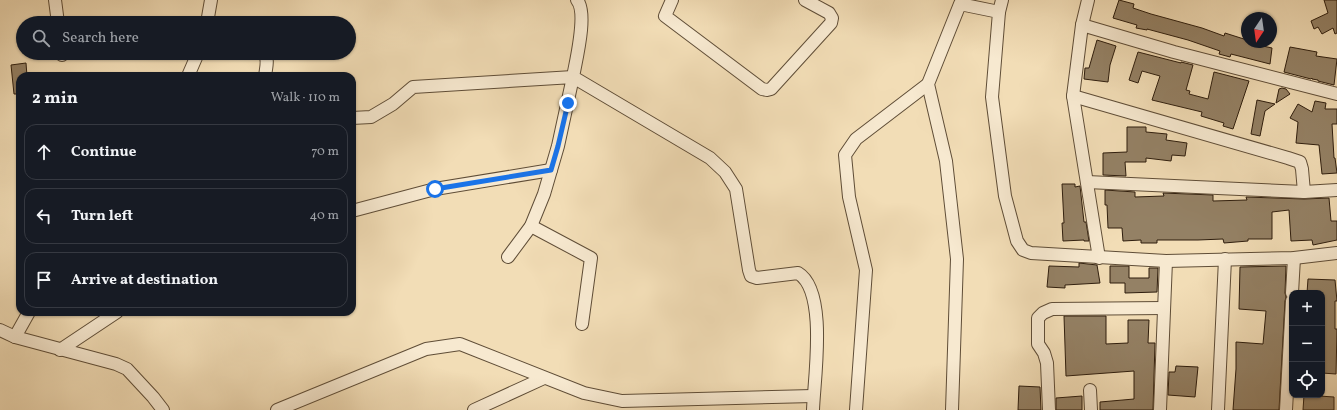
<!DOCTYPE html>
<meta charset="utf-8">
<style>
:root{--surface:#171b24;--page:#242831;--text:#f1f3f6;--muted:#9ea1a6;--line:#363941}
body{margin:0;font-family:Vollkorn,serif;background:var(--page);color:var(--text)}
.controls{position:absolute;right:12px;bottom:12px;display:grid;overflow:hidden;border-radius:8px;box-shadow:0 1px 3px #0004}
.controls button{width:36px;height:36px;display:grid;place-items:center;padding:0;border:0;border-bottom:1px solid var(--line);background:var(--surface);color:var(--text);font:20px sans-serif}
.compass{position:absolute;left:1241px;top:12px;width:36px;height:36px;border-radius:50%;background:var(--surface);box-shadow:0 1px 3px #0004;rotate:193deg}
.stop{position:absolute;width:12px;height:12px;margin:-9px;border:3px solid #1a73e8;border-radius:50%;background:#fff}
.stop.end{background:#1a73e8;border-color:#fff;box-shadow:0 1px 4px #0008}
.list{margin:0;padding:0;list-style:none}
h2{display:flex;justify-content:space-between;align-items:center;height:52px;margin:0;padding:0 16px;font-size:17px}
h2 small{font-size:13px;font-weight:400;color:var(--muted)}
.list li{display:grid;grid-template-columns:26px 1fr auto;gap:12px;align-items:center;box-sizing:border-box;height:56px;margin:0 8px 8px;padding:0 8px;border:1px solid var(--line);border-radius:12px}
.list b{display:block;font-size:15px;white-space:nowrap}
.list em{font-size:13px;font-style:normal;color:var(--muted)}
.icon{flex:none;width:22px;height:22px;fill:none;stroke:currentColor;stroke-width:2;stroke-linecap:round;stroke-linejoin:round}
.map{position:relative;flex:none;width:1337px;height:410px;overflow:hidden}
.search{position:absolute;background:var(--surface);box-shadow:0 1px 3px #0004;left:16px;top:16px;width:340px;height:44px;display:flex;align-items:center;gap:10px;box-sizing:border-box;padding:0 14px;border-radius:22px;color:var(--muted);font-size:15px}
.panel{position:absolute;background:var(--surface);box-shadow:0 1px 3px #0004;left:16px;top:72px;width:340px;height:244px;border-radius:12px}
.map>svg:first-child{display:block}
</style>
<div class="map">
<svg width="1337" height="410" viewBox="0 0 1337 410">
<rect width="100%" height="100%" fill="#f2ddb6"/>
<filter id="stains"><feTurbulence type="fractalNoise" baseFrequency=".005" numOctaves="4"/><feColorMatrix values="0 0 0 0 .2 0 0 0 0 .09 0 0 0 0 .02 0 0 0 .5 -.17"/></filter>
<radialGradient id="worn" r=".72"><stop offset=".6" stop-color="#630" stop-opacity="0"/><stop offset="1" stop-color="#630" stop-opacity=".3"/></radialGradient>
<g fill="#948165" stroke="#2e1d0d">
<path d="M1119 0 1134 4 1133 8 1151 14 1202 28 1224 36 1225 33 1247 40V42H1255L1254 44 1272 48 1270 64 1231 54 1230 57 1219 54 1220 51 1188 40 1147 29V30L1136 28 1137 25 1113 18Z"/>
<path d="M1324 0H1337V33L1335 34 1333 28 1322 34 1318 27 1314 29 1311 21 1328 13Z"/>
<path d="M1097 40 1116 46 1110 65 1108 82 1084 79 1085 68H1089Z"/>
<path d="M1290 47 1317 52 1316 56 1337 59 1334 85 1318 81V80L1312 79V78L1311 79 1284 72Z"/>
<path d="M1138 52 1181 63V62L1193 65 1186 90 1190 91 1189 94 1208 99 1214 72 1249 81 1233 129 1223 126 1224 123 1201 116 1202 112 1152 100 1160 76 1142 71 1138 83 1129 80Z"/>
<path d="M26 63 27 76H20V94H14L11 65Z"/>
<path d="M1282 88 1286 89 1290 94 1276 103 1279 89Z"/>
<path d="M1257 100 1275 104 1265 111 1260 136 1251 134Z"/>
<path d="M1315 101 1326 103 1325 109H1337V124H1332L1334 158H1335L1337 173 1322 174 1319 145 1296 143 1298 122 1290 118 1298 104 1312 112Z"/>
<path d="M1127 127H1146V132L1167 134 1166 140 1187 143 1185 156 1172 155 1171 161 1146 158V162H1125L1126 176 1103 175V153L1127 152Z"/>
<path d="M1062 184H1075V187L1080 186 1084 222H1086L1089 241H1084V240L1063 241 1062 223H1064Z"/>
<path d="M1105 190 1135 192V197L1164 196 1163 193 1213 195V201L1247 200 1246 197 1304 199 1329 198 1331 221H1337V240L1313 245 1312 240 1291 241 1289 210 1272 212V239H1248V241L1224 243 1223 239 1198 240H1157V243H1141V240L1123 241 1122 228H1108L1107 205H1105Z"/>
<path d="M1079 263 1097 265 1100 283 1065 285V288L1047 287 1049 266 1079 267Z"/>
<path d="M1110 266H1129V278H1149V268H1158L1157 292 1125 293V283H1110Z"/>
<path d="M1286 266 1285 293 1286 297 1285 301 1279 410H1233L1236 369V342L1263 344 1266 311 1239 309 1240 267Z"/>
<path d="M1308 279 1335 280 1337 301H1335V329H1337L1336 374 1322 373V293H1307Z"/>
<path d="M1064 316H1106V344L1128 343V320H1149L1148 343H1155L1153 410H1100V402L1134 399V371L1066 376Z"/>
<path d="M1176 366 1198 367 1195 397 1168 395 1169 372H1175Z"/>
<path d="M1019 386 1040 387 1041 410H1018Z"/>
<path d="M1304 395 1334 397V410H1303Z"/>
<path d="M1082 396V410H1056V398Z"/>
</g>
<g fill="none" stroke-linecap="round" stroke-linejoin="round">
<g stroke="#5f4d37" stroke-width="14">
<g id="minor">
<path d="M55 0 58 23"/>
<path d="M577 0C588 13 576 60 573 77L710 158 725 172 736 189 749 270 751 276 757 278 798 273C828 291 814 379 813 410"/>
<path d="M672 0 665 16 762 89 767 90 771 89 831 23 832 18 829 13 805 0"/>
<path d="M999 12 1002 0"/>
<path d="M207 23 211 0"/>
<path d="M1082 25 1088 0"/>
<path d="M62 53V55"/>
<path d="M264 53C269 59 266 68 265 76"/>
<path d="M188 76 198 53"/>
<path d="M1073 96 1288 158 1300 162 1302 169 1304 192"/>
<path d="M352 118 371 117 393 104 413 87 573 77 558 146 544 194 531 226 508 257"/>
<path d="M1087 182 1304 192 1337 190"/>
<path d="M352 211 435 189 551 170"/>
<path d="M531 226 591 258 582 324"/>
<path d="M1099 258 1073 96 1082 25 1174 52 1337 94"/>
<path d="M1292 293 1294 258"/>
<path d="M0 330 15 337 116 364 127 369 153 397 163 410"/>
<path d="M15 337 29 312"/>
<path d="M60 350 117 312"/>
<path d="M1090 390 1091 410"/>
<path d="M277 410 426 349 460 344 584 393 622 401 813 396"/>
<path d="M474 410 544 378"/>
<path d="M856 410 866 270 849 197 845 155 856 139 928 84"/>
<path d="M952 410 957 259 946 161 928 84 960 4 999 12 992 97 1005 196 1017 241 1023 250 1031 253 1166 261 1294 258 1337 253"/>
<path d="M1049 410 1047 363 1044 353 1038 344V318L1043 313 1052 309 1164 308"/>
<path d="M1160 410 1166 261"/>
<path d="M1218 410 1225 259"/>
<path d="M1286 410 1292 301"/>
</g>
</g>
<use href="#minor" stroke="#f7e9d0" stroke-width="12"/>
</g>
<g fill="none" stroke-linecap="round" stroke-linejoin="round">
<path stroke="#1a73e8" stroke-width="5" d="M435 189 551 170 558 146 568 103"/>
</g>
<rect width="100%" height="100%" filter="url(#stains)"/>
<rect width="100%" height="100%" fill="url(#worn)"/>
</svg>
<div class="controls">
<button>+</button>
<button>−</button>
<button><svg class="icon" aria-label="locate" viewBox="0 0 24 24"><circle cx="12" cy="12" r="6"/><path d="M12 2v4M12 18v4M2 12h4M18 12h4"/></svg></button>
</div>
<svg class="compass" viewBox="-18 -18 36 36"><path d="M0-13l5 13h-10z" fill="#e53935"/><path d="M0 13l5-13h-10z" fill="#9ea1a6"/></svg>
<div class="stop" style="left:435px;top:189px"></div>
<div class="stop end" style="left:568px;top:103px"></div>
<div class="search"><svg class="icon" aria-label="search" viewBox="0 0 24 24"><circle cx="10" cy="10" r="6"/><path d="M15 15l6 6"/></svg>Search here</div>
<section class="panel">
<h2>2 min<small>Walk · 110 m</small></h2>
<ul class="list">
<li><svg class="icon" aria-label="ahead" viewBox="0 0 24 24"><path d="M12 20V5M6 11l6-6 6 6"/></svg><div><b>Continue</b></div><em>70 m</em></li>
<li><svg class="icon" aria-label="left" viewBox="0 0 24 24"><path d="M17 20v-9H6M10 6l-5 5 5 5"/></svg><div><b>Turn left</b></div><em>40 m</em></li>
<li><svg class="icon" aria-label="arrive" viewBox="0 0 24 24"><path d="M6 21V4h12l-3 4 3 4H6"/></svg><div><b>Arrive at destination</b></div></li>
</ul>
</section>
</div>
